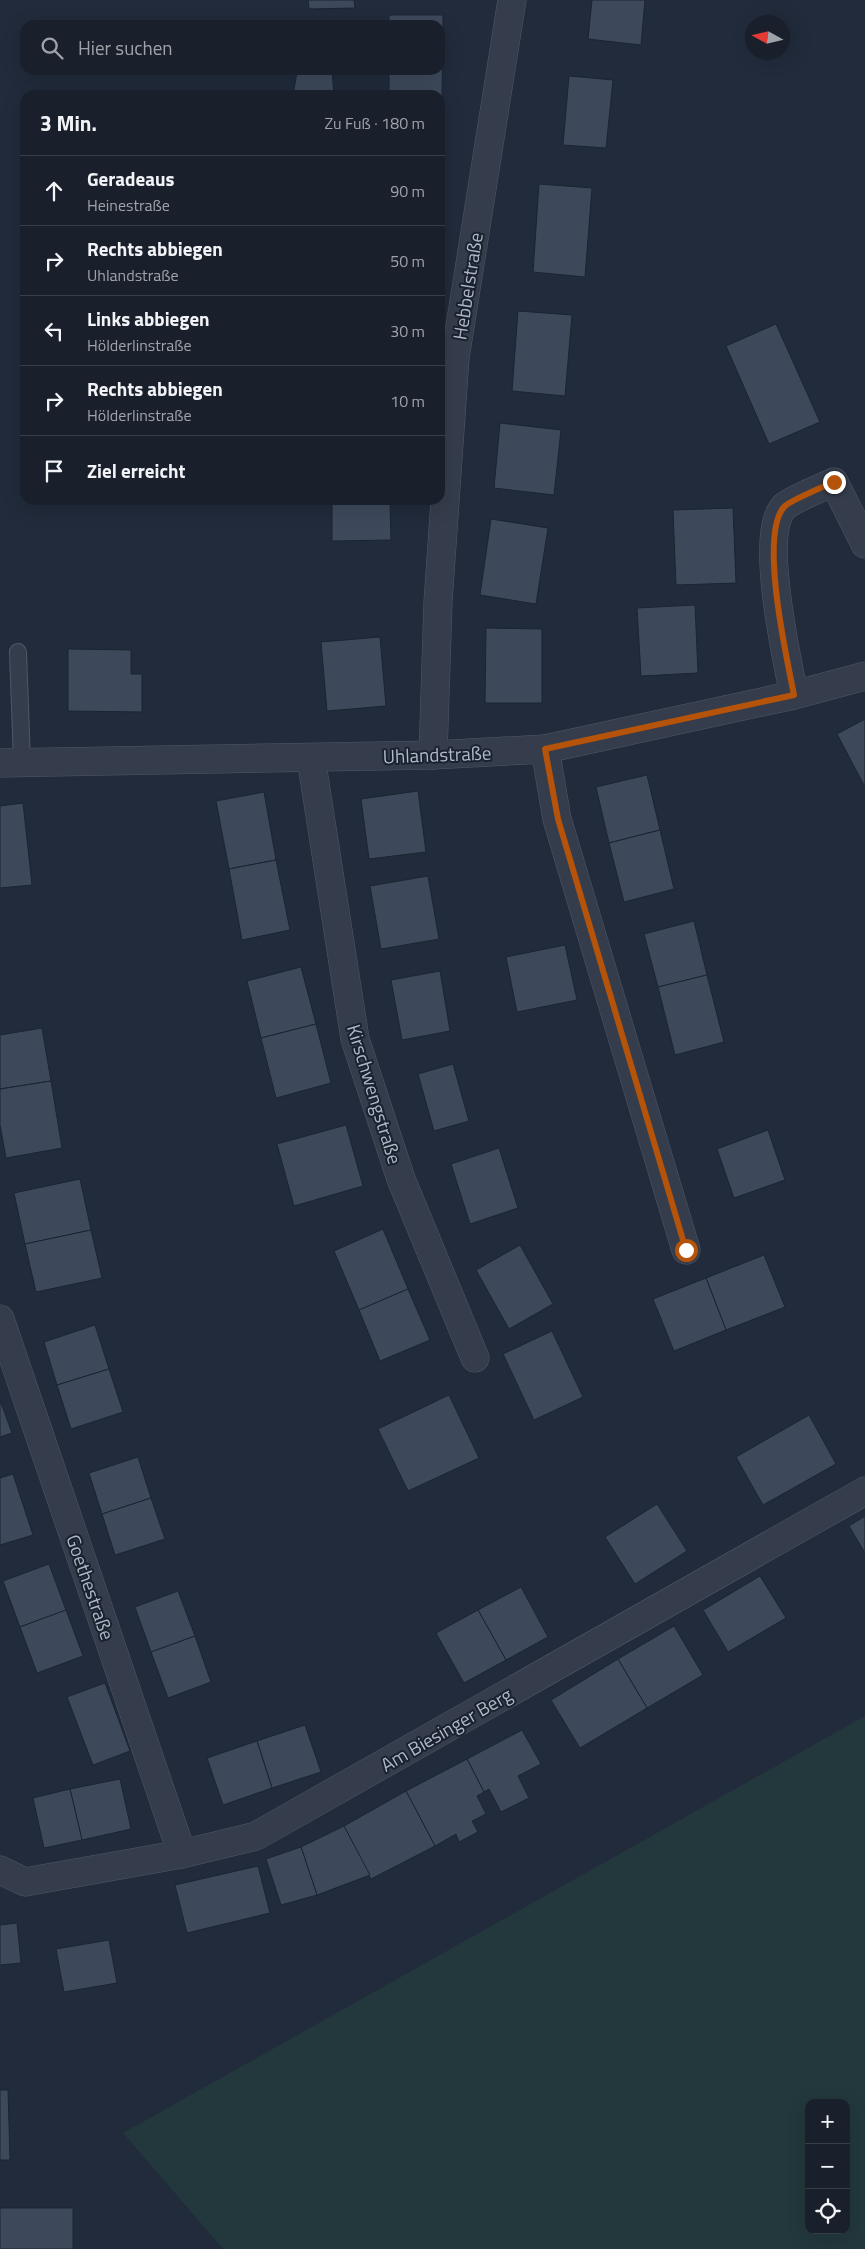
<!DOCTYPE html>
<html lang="de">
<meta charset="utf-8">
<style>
:root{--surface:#19202c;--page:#222834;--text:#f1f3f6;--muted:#9fa3a9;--line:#373e48}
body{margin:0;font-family:"Titillium Web",sans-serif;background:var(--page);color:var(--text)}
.controls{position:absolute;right:15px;bottom:15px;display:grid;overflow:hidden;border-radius:10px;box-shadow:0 5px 20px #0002}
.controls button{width:45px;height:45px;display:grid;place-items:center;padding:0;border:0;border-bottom:1px solid var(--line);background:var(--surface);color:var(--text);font:25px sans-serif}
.compass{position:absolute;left:745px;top:15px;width:45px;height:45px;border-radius:50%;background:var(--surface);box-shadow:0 5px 20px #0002;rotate:278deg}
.stop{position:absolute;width:15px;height:15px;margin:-11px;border:4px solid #b45309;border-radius:50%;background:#fff}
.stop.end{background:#b45309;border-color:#fff;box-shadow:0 1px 5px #0008}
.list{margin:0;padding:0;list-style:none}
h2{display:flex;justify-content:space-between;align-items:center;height:65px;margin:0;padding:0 20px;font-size:21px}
h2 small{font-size:16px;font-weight:400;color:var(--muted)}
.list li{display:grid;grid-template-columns:32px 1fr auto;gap:15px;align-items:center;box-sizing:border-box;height:70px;padding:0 20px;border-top:1px solid var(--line)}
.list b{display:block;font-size:19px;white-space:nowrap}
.list p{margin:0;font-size:16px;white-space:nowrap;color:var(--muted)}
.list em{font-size:16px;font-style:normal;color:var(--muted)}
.icon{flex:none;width:28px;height:28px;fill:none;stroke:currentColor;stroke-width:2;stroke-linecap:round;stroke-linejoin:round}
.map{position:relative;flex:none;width:865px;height:2249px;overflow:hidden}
.search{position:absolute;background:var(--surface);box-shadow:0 5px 20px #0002;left:20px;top:20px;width:425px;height:55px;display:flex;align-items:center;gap:12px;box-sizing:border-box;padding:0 18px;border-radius:15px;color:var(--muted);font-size:19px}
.panel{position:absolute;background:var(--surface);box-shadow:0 5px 20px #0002;left:20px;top:90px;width:425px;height:415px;border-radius:15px}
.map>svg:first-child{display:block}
</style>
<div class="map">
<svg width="865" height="2249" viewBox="0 0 865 2249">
<rect width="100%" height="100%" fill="#212b3b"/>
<path fill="#23383c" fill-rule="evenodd" d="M865 1716V2249H223L123 2133ZM809 2103H846V2230H809Z"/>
<g fill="#3d495b" stroke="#1c2432">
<path d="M308 0H354L355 8 309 9Z"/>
<path d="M592 0H645L641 45 588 39Z"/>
<path d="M389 15H443L442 98 440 95H389V70H440V25H389Z"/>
<path d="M332 70 334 95H293L297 72Z"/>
<path d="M569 76 613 80 606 148 563 145Z"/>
<path d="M539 184 592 188 585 277 533 272Z"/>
<path d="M518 311 572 315 565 396 512 391Z"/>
<path d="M776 324 820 422 769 444 726 346Z"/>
<path d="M500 423 561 430 554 495 494 488Z"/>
<path d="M332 500H390L391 540 332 541Z"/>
<path d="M733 508 736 583 676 585 673 510Z"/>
<path d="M491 519 548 528 536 604 480 595Z"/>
<path d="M695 605 698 673 641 676 637 608Z"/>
<path d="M486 628 542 629V703H485Z"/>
<path d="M380 637 386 706 327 711 321 642Z"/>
<path d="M68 649 131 650V674H142V712L68 711Z"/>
<path d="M865 719V787L837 734Z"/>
<path d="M647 775 660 830 609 843 596 787Z"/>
<path d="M418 791 426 852 369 859 361 799Z"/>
<path d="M264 792 276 860 229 869 216 801Z"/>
<path d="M23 803 32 885 0 888V806Z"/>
<path d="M660 830 674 889 624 902 609 843Z"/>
<path d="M276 860 290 930 242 940 229 869Z"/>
<path d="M428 876 439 939 381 949 370 886Z"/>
<path d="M694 921 707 975 658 987 644 934Z"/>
<path d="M565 945 577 1000 517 1012 506 957Z"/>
<path d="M301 967 316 1024 261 1038 247 981Z"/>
<path d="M440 971 450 1031 402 1040 391 980Z"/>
<path d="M707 975 724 1042 675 1055 658 987Z"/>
<path d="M316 1024 331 1083 276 1098 261 1038Z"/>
<path d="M42 1028 51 1081 0 1089V1035Z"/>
<path d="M453 1064 469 1121 434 1131 418 1074Z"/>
<path d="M51 1081 62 1148 6 1158 0 1125V1089Z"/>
<path d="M346 1125 363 1186 294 1206 277 1144Z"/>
<path d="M768 1130 785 1180 734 1198 717 1149Z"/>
<path d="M499 1148 518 1208 470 1224 451 1164Z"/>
<path d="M80 1179 91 1230 25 1244 14 1193Z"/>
<path d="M383 1229 408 1289 359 1310 334 1251Z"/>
<path d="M91 1230 102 1278 36 1292 25 1244Z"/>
<path d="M520 1245 553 1304 509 1329 476 1270Z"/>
<path d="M764 1255 785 1307 726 1330 706 1278Z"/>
<path d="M706 1278 726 1330 674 1351 653 1299Z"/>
<path d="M408 1289 430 1340 380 1361 359 1310Z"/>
<path d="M95 1325 109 1369 57 1385 44 1342Z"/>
<path d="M552 1331 583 1397 534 1420 503 1354Z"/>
<path d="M109 1369 123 1412 71 1429 57 1385Z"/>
<path d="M449 1395 479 1458 408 1491 378 1429Z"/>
<path d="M0 1400 12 1433 0 1437Z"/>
<path d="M809 1415 836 1464 763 1505 736 1457Z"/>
<path d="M138 1457 151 1498 102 1514 89 1473Z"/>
<path d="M13 1474 33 1535 0 1545V1478Z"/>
<path d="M151 1498 165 1539 115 1555 102 1514Z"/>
<path d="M657 1504 687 1551 635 1584 605 1537Z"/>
<path d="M865 1516V1553L849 1526Z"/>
<path d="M49 1564 66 1610 20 1627 3 1581Z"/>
<path d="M760 1576 786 1618 728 1652 703 1610Z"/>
<path d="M521 1587 548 1637 506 1660 478 1610Z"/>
<path d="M178 1591 195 1636 151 1652 135 1607Z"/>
<path d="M66 1610 83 1656 37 1673 20 1627Z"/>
<path d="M478 1610 506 1660 464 1683 436 1633Z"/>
<path d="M674 1626 703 1675 647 1708 618 1659Z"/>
<path d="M195 1636 211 1682 168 1698 151 1652Z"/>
<path d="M618 1659 647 1708 580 1748 551 1700Z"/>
<path d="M105 1683 130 1751 93 1765 67 1697Z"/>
<path d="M305 1725 321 1772 272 1788 257 1741Z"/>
<path d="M522 1730 541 1764 518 1776 529 1798 501 1812 489 1789 484 1792 467 1759Z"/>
<path d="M257 1741 272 1788 223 1805 207 1758Z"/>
<path d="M467 1759 484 1792 477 1796 486 1814 472 1821 478 1832 459 1842 456 1834 435 1846 406 1791Z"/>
<path d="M120 1779 131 1829 82 1840 70 1789Z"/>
<path d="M70 1789 82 1840 44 1848 33 1798Z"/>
<path d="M406 1791 435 1846 371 1879 344 1826Z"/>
<path d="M344 1826 370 1875 317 1895 301 1847Z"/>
<path d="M301 1847 317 1895 281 1905 266 1859Z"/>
<path d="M258 1866 270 1913 187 1933 175 1885Z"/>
<path d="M17 1923 21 1963 0 1965V1925Z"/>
<path d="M109 1940 117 1983 64 1992 56 1949Z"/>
<path d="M0 2090H8L10 2160H0Z"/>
<rect x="0" y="2208" width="73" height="41"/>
</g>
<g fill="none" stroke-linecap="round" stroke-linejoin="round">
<g stroke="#505866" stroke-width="18">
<path id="service" d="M18 652 22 762"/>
</g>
<g stroke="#505866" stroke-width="29">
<g id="minor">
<path d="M794 695C787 659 758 532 785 506 793 499 823 487 834 482L865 544"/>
<path d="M545 749 557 819 686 1250"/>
<path d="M433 755 438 602 455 358 512 0"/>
<path d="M311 758 355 1039 401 1179 475 1358"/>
<path d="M0 763 433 755 545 749 794 695 865 676"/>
<path d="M0 1319 182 1854"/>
<path d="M0 1870 25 1882 182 1854 256 1836 865 1491"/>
</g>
</g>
<use href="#service" stroke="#353d4c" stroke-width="16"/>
<use href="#minor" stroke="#353d4c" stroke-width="28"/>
</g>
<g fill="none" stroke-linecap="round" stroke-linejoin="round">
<path stroke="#b45309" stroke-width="6" d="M686 1250 558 819 545 749 794 695C787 659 758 532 785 506 793 499 823 487 834 482"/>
</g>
<g text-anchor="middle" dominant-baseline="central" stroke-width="4" stroke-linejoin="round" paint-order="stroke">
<g font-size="19" fill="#b0b8c7" stroke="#1a2230">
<text transform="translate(467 286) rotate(-81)">Hebbelstraße</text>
<text transform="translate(437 754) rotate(-2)">Uhlandstraße</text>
<text transform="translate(375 1094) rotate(73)">Kirschwengstraße</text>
<text transform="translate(91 1587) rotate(71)">Goethestraße</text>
<text transform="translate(446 1729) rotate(-30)">Am Biesinger Berg</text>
</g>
</g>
</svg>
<div class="controls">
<button>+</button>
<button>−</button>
<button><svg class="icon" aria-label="locate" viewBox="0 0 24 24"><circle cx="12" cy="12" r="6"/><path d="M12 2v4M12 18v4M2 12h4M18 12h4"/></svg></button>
</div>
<svg class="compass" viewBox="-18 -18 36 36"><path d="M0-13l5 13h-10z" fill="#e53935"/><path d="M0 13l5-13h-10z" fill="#9fa3a9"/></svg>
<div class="stop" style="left:686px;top:1250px"></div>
<div class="stop end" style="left:834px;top:482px"></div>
<div class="search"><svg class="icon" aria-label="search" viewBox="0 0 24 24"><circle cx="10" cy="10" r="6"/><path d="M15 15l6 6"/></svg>Hier suchen</div>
<section class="panel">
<h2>3 Min.<small>Zu Fuß · 180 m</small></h2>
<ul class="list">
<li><svg class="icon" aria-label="ahead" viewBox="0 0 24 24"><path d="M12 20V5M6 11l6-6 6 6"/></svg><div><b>Geradeaus</b><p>Heinestraße</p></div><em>90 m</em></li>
<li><svg class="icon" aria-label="right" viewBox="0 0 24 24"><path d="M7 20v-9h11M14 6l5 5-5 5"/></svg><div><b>Rechts abbiegen</b><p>Uhlandstraße</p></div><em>50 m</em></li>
<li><svg class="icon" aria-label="left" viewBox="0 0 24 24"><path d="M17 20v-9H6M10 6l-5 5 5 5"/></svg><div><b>Links abbiegen</b><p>Hölderlinstraße</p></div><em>30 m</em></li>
<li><svg class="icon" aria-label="right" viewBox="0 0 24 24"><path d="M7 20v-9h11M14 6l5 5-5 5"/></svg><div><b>Rechts abbiegen</b><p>Hölderlinstraße</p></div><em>10 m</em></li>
<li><svg class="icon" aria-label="arrive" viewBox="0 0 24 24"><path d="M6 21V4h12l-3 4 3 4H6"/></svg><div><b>Ziel erreicht</b></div></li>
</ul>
</section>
</div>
